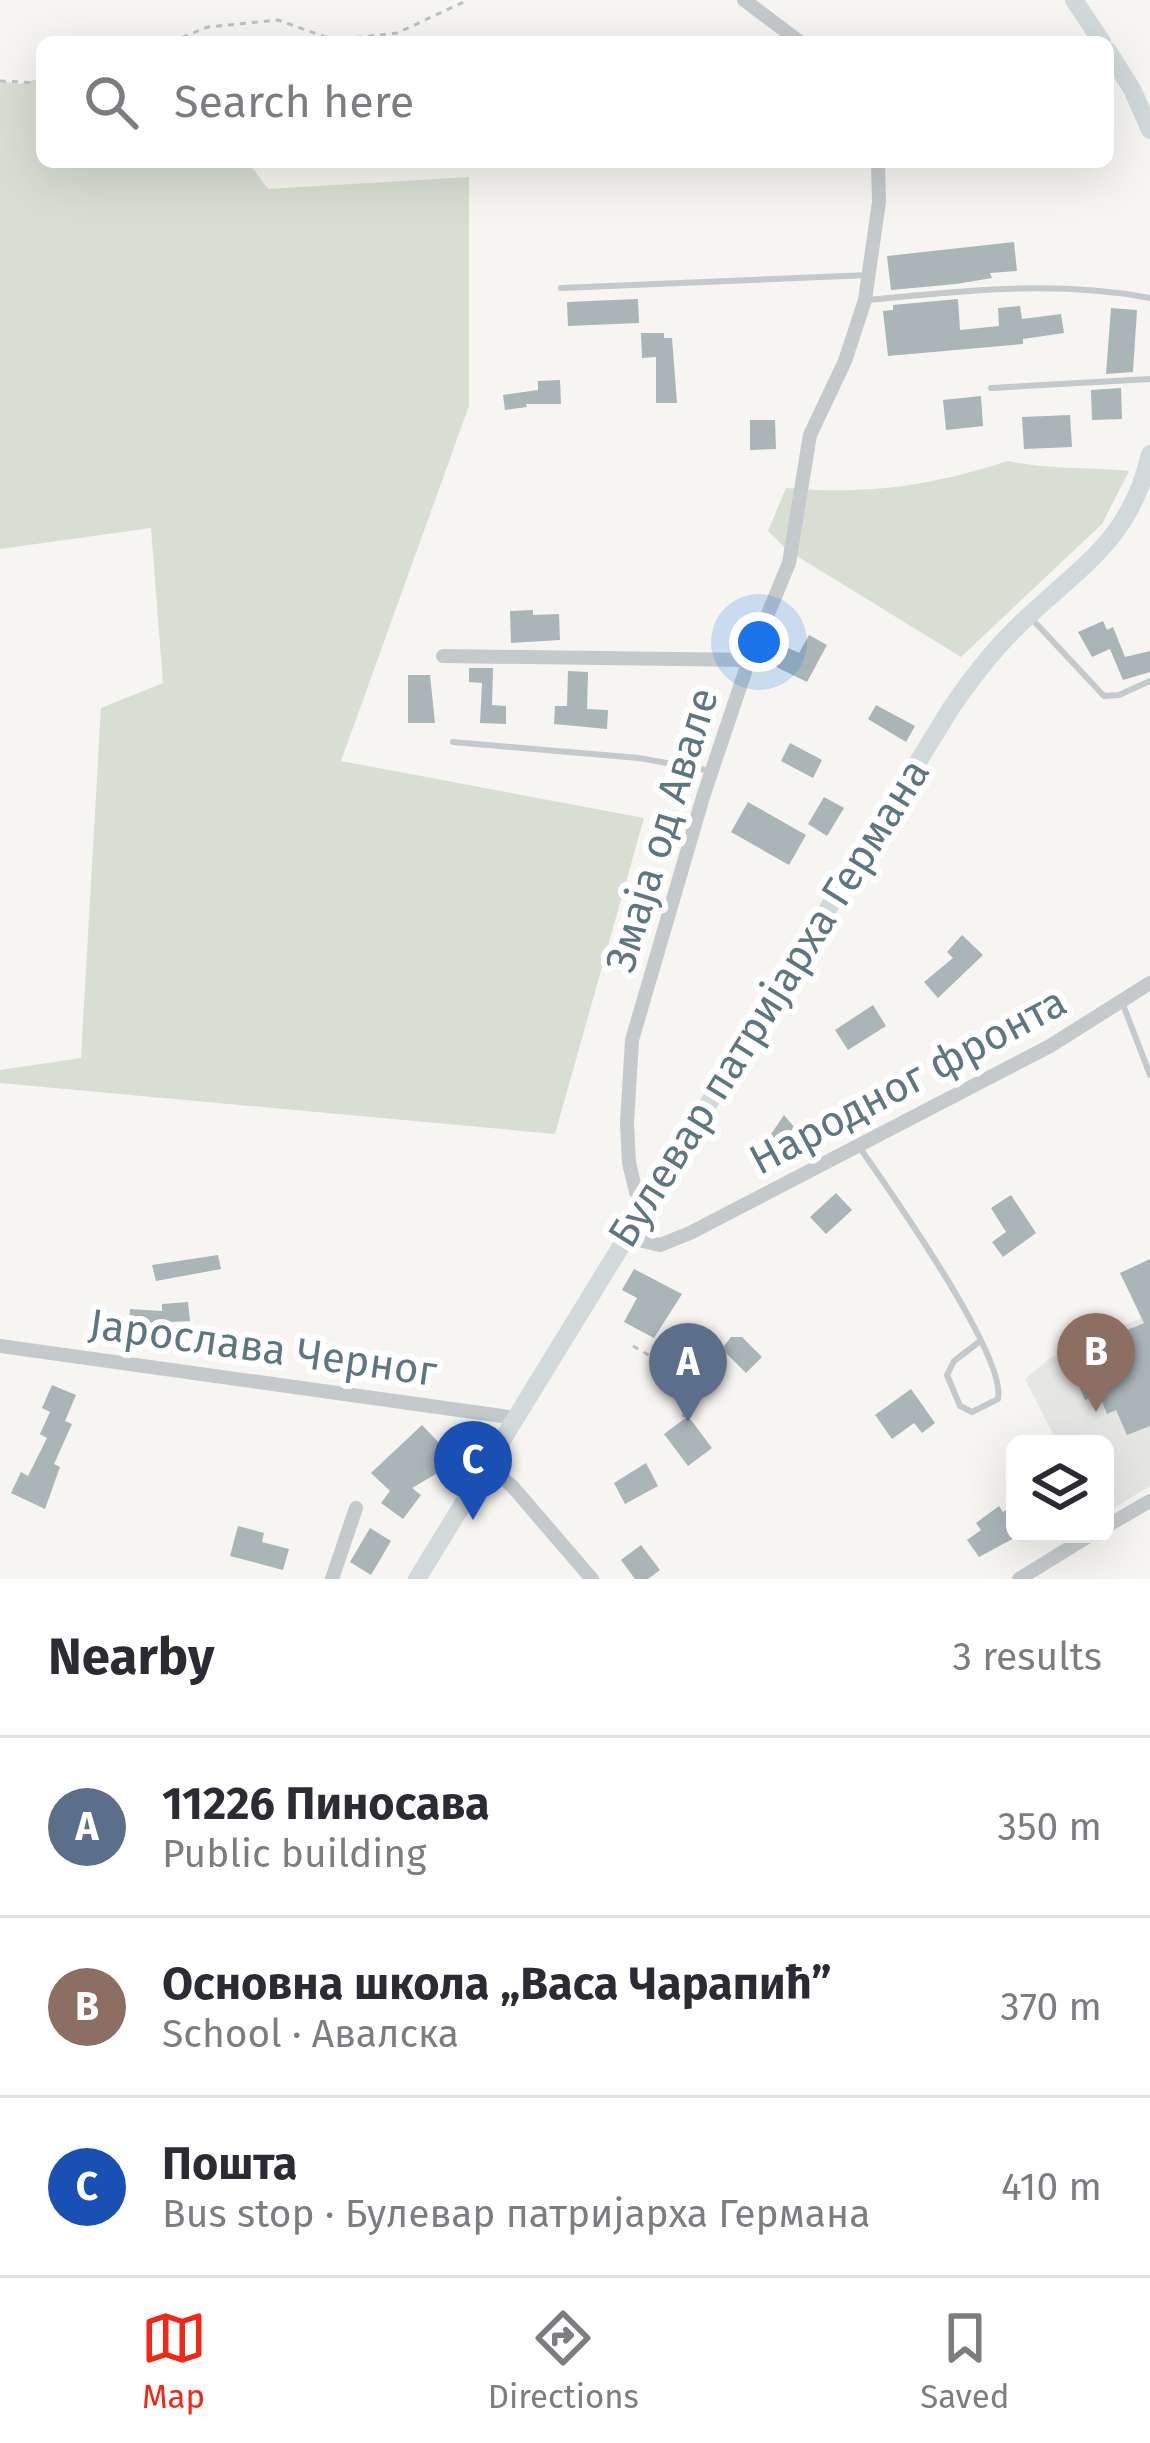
<!DOCTYPE html>
<meta charset="utf-8">
<style>
:root{--surface:#fff;--page:#f7f7f7;--text:#2b2b33;--muted:#7c7c81;--line:#e1e1e2;--accent:#f12816}
body{margin:0;font-family:"Fira Sans",sans-serif;background:var(--page);color:var(--text)}
.controls{position:absolute;right:36px;bottom:36px;display:grid;overflow:hidden;border-radius:18px;box-shadow:0 12px 48px #0002}
.controls button{width:108px;height:108px;display:grid;place-items:center;padding:0;border:0;border-bottom:3px solid var(--line);background:var(--surface);color:var(--text);font:60px sans-serif}
.you{position:absolute;left:759px;top:642px;width:42px;height:42px;margin:-30px;border:9px solid #fff;border-radius:50%;background:#1a73e8;box-shadow:0 0 0 18px #1a73e833}
.badge{display:grid;place-items:center;width:78px;height:78px;border-radius:50%;background:var(--accent);color:#fff;font-size:39px;font-weight:700}
.pin{position:absolute;translate:-50% -99px;filter:drop-shadow(0 3px 6px #0008)}
.pin::after{content:'';position:absolute;top:63px;width:42px;height:36px;background:inherit;clip-path:polygon(0 0,100% 0,50% 100%)}
.list{margin:0;padding:0;list-style:none}
h2{display:flex;justify-content:space-between;align-items:center;height:156px;margin:0;padding:0 48px;font-size:51px}
h2 small{font-size:39px;font-weight:400;color:var(--muted)}
.list li{display:grid;grid-template-columns:78px 1fr auto;gap:36px;align-items:center;box-sizing:border-box;height:180px;padding:0 48px;border-top:3px solid var(--line)}
.list b{display:block;font-size:45px;white-space:nowrap}
.list p{margin:0;font-size:39px;white-space:nowrap;color:var(--muted)}
.list em{font-size:39px;font-style:normal;color:var(--muted)}
.icon{flex:none;width:66px;height:66px;fill:none;stroke:currentColor;stroke-width:2;stroke-linecap:round;stroke-linejoin:round}
.map{position:relative;flex:none;width:1150px;height:1579px;overflow:hidden}
.search{position:absolute;background:var(--surface);box-shadow:0 12px 48px #0002;left:36px;right:36px;top:36px;height:132px;display:flex;align-items:center;gap:30px;box-sizing:border-box;padding:0 42px;border-radius:18px;color:var(--muted);font-size:45px}
.sheet{height:696px;background:var(--surface)}
nav{display:flex;justify-content:space-around;align-items:center;box-sizing:border-box;height:168px;border-top:3px solid var(--line);background:var(--surface);font-size:33px;color:var(--muted)}
nav a{display:grid;justify-items:center;gap:6px}
nav .on{color:var(--accent)}
.map>svg:first-child{display:block}
</style>
<div class="map">
<svg width="1150" height="1579" viewBox="0 0 1150 1579">
<rect width="100%" height="100%" fill="#f6f5f1"/>
<path fill="#e6e7e5" d="M1150 1314V1486L1105 1514V1444H1058L1025 1379 1050 1358Z"/>
<g fill="#d8ded2">
<path d="M42 78V162H248L268 189 469 177V406L341 761 644 818 555 1134 0 1083V1070L81 1058 101 708 163 683 151 528 0 549V81L19 84Z"/>
<path d="M1008 461C1050 470 1087 467 1129 471L1102 524 961 657 787 550 768 531 786 488C868 495 930 486 1008 461Z"/>
</g>
<g fill="#a9b5b7">
<path d="M1014 242 1017 271 990 273 992 278 956 284 891 290 887 256Z"/>
<path d="M638 299 639 323 568 326 567 302Z"/>
<path d="M958 299 960 330 999 326 998 308 1020 306 1022 319 1061 314 1064 333 1023 339V344L888 356 883 311 893 310V305Z"/>
<path d="M1111 308 1137 310 1133 372 1106 374Z"/>
<path d="M641 333H664V338H672L677 403H656V357L642 358Z"/>
<path d="M560 380 561 404H526L527 407 505 410 503 395 538 390V381Z"/>
<path d="M1121 388 1122 419 1092 420 1091 390Z"/>
<path d="M981 396 983 426 946 430 943 400Z"/>
<path d="M1070 415 1072 447 1024 449 1022 417Z"/>
<path d="M750 420H775L776 449 750 450Z"/>
<path d="M533 610V615L559 614 560 640 511 643 510 611Z"/>
<path d="M1103 621 1107 630 1113 627 1125 657 1150 651V672L1123 680 1110 649 1092 657 1078 632Z"/>
<path d="M809 635 827 645 807 682 762 660 771 640 799 653Z"/>
<path d="M469 668H493L492 705 506 706V724L480 723 482 683 469 682Z"/>
<path d="M568 671 588 672 587 709 608 710 607 729 554 724 555 706H567Z"/>
<path d="M408 675H430L435 723H408Z"/>
<path d="M876 705 915 726 906 742 868 719Z"/>
<path d="M790 743 822 760 813 778 781 761Z"/>
<path d="M824 797 844 808 827 836 808 824Z"/>
<path d="M748 802 806 835 789 865 731 832Z"/>
<path d="M962 935 983 955 938 998 924 982 953 958 947 952Z"/>
<path d="M873 1005 886 1026 848 1050 835 1030Z"/>
<path d="M784 1115 800 1134 777 1164 759 1152Z"/>
<path d="M836 1193 852 1210 826 1234 810 1217Z"/>
<path d="M1011 1195 1036 1233 1003 1257 992 1242 1006 1232 991 1208Z"/>
<path d="M218 1255 221 1269 156 1281 152 1265Z"/>
<path d="M1150 1259V1426L1127 1435 1116 1410 1107 1414 1099 1394 1085 1400 1075 1376 1092 1369 1084 1348 1144 1323 1120 1273Z"/>
<path d="M634 1269 682 1294 654 1338 624 1322 637 1298 622 1290Z"/>
<path d="M188 1302 190 1321 129 1324 130 1309 162 1311V1304Z"/>
<path d="M731 1337H742L762 1357 746 1373 726 1353 724 1346Z"/>
<path d="M52 1385 76 1395 65 1421 72 1424 54 1464 60 1467 45 1509 11 1493 21 1472 28 1476 47 1438 40 1434 50 1412 42 1408Z"/>
<path d="M911 1389 935 1423 922 1433 914 1423 892 1439 875 1415Z"/>
<path d="M688 1416 712 1448 688 1466 664 1434Z"/>
<path d="M422 1425 444 1448 437 1452 446 1468 412 1488 421 1495 403 1519 381 1503 390 1491 371 1473Z"/>
<path d="M646 1463 658 1486 625 1504 614 1483Z"/>
<path d="M1015 1504V1534L1020 1535 979 1557 967 1540 981 1530 976 1523 999 1506 1003 1512Z"/>
<path d="M238 1526 264 1533 262 1542 289 1549 283 1570 230 1556Z"/>
<path d="M370 1528 391 1541 371 1575 350 1562Z"/>
<path d="M641 1545 660 1570 648 1579H635L621 1560Z"/>
</g>
<g fill="none" stroke-linecap="round" stroke-linejoin="round">
<g stroke="#bec1c2" stroke-width="3" stroke-dasharray="6 6" stroke-linecap="butt">
<path d="M171 42 208 27 278 20 334 40 397 33 468 0"/>
<path d="M0 81 42 83"/>
<path d="M633 1346 647 1354 693 1409 683 1415 685 1418"/>
</g>
<g stroke="#c4c9cb" stroke-width="6">
<path d="M561 288 869 275"/>
<path d="M867 300C963 291 1055 280 1150 298"/>
<path d="M991 388 1150 379"/>
<path d="M1031 618 1104 696 1119 695 1150 681"/>
<path d="M453 742 639 758 711 771"/>
<path d="M1122 1002 1150 1075"/>
<path d="M860 1148C889 1190 1007 1356 998 1399L972 1412 960 1406 947 1375 954 1361 979 1342"/>
</g>
<g stroke="#c4c9cb" stroke-width="14">
<path d="M744 0 800 42"/>
<path d="M443 656 749 660"/>
<path d="M645 1205 636 1192 629 1163 627 1123 632 1040 703 797 749 660 789 563 810 435 845 361 865 300 879 202 878 162"/>
<path d="M626 1237 660 1245 690 1233 1050 1046 1150 983"/>
<path d="M0 1346 516 1418"/>
<path d="M487 1465 512 1486 592 1579"/>
<path d="M1105 1527 1150 1501"/>
<path d="M332 1579 356 1508"/>
<path d="M1019 1579 1092 1534"/>
</g>
<g stroke="#d2d9db" stroke-width="18">
<path d="M1074 0 1102 42"/>
<path d="M1108 51 1132 89 1150 130"/>
<path d="M417 1579 951 708C971 679 991 652 1016 628 1077 568 1130 543 1150 454"/>
</g>
</g>
<g text-anchor="middle" dominant-baseline="central" stroke-width="12" stroke-linejoin="round" paint-order="stroke">
<g font-size="42" fill="#5e767f" stroke="#fff">
<text transform="translate(662 830) rotate(-73)">Змаја од Авале</text>
<text transform="translate(769 1003) rotate(-58)">Булевар патријарха Германа</text>
<text transform="translate(908 1081) rotate(-28)">Народног фронта</text>
<text transform="translate(263 1348) rotate(8)">Јарослава Черног</text>
</g>
</g>
</svg>
<div class="controls">
<button><svg class="icon" aria-label="layers" viewBox="0 0 24 24"><path d="M12 4l9 5-9 5-9-5zM3 14l9 5 9-5"/></svg></button>
</div>
<div class="you"></div>
<div class="pin badge" style="left:688px;top:1422px;background:#5c6f8a">A</div>
<div class="pin badge" style="left:1096px;top:1412px;background:#8d6e63">B</div>
<div class="pin badge" style="left:473px;top:1520px;background:#1a4fb4">C</div>
<div class="search"><svg class="icon" aria-label="search" viewBox="0 0 24 24"><circle cx="10" cy="10" r="6"/><path d="M15 15l6 6"/></svg>Search here</div>
</div>
<section class="sheet">
<h2>Nearby<small>3 results</small></h2>
<ul class="list">
<li><span class="badge" style="background:#5c6f8a">A</span><div><b>11226 Пиносава</b><p>Public building</p></div><em>350 m</em></li>
<li><span class="badge" style="background:#8d6e63">B</span><div><b>Основна школа „Васа Чарапић”</b><p>School · Авалска</p></div><em>370 m</em></li>
<li><span class="badge" style="background:#1a4fb4">C</span><div><b>Пошта</b><p>Bus stop · Булевар патријарха Германа</p></div><em>410 m</em></li>
</ul>
</section>
<nav>
<a class="on"><svg class="icon" aria-label="map" viewBox="0 0 24 24"><path d="M3 6l6-2 6 2 6-2v14l-6 2-6-2-6 2zM9 4v14M15 6v14"/></svg>Map</a>
<a><svg class="icon" aria-label="directions" viewBox="0 0 24 24"><path d="M12 3l9 9-9 9-9-9zM9 14v-3h6M13 9l2 2-2 2"/></svg>Directions</a>
<a><svg class="icon" aria-label="saved" viewBox="0 0 24 24"><path d="M7 4h10v16l-5-4-5 4z"/></svg>Saved</a>
</nav>
